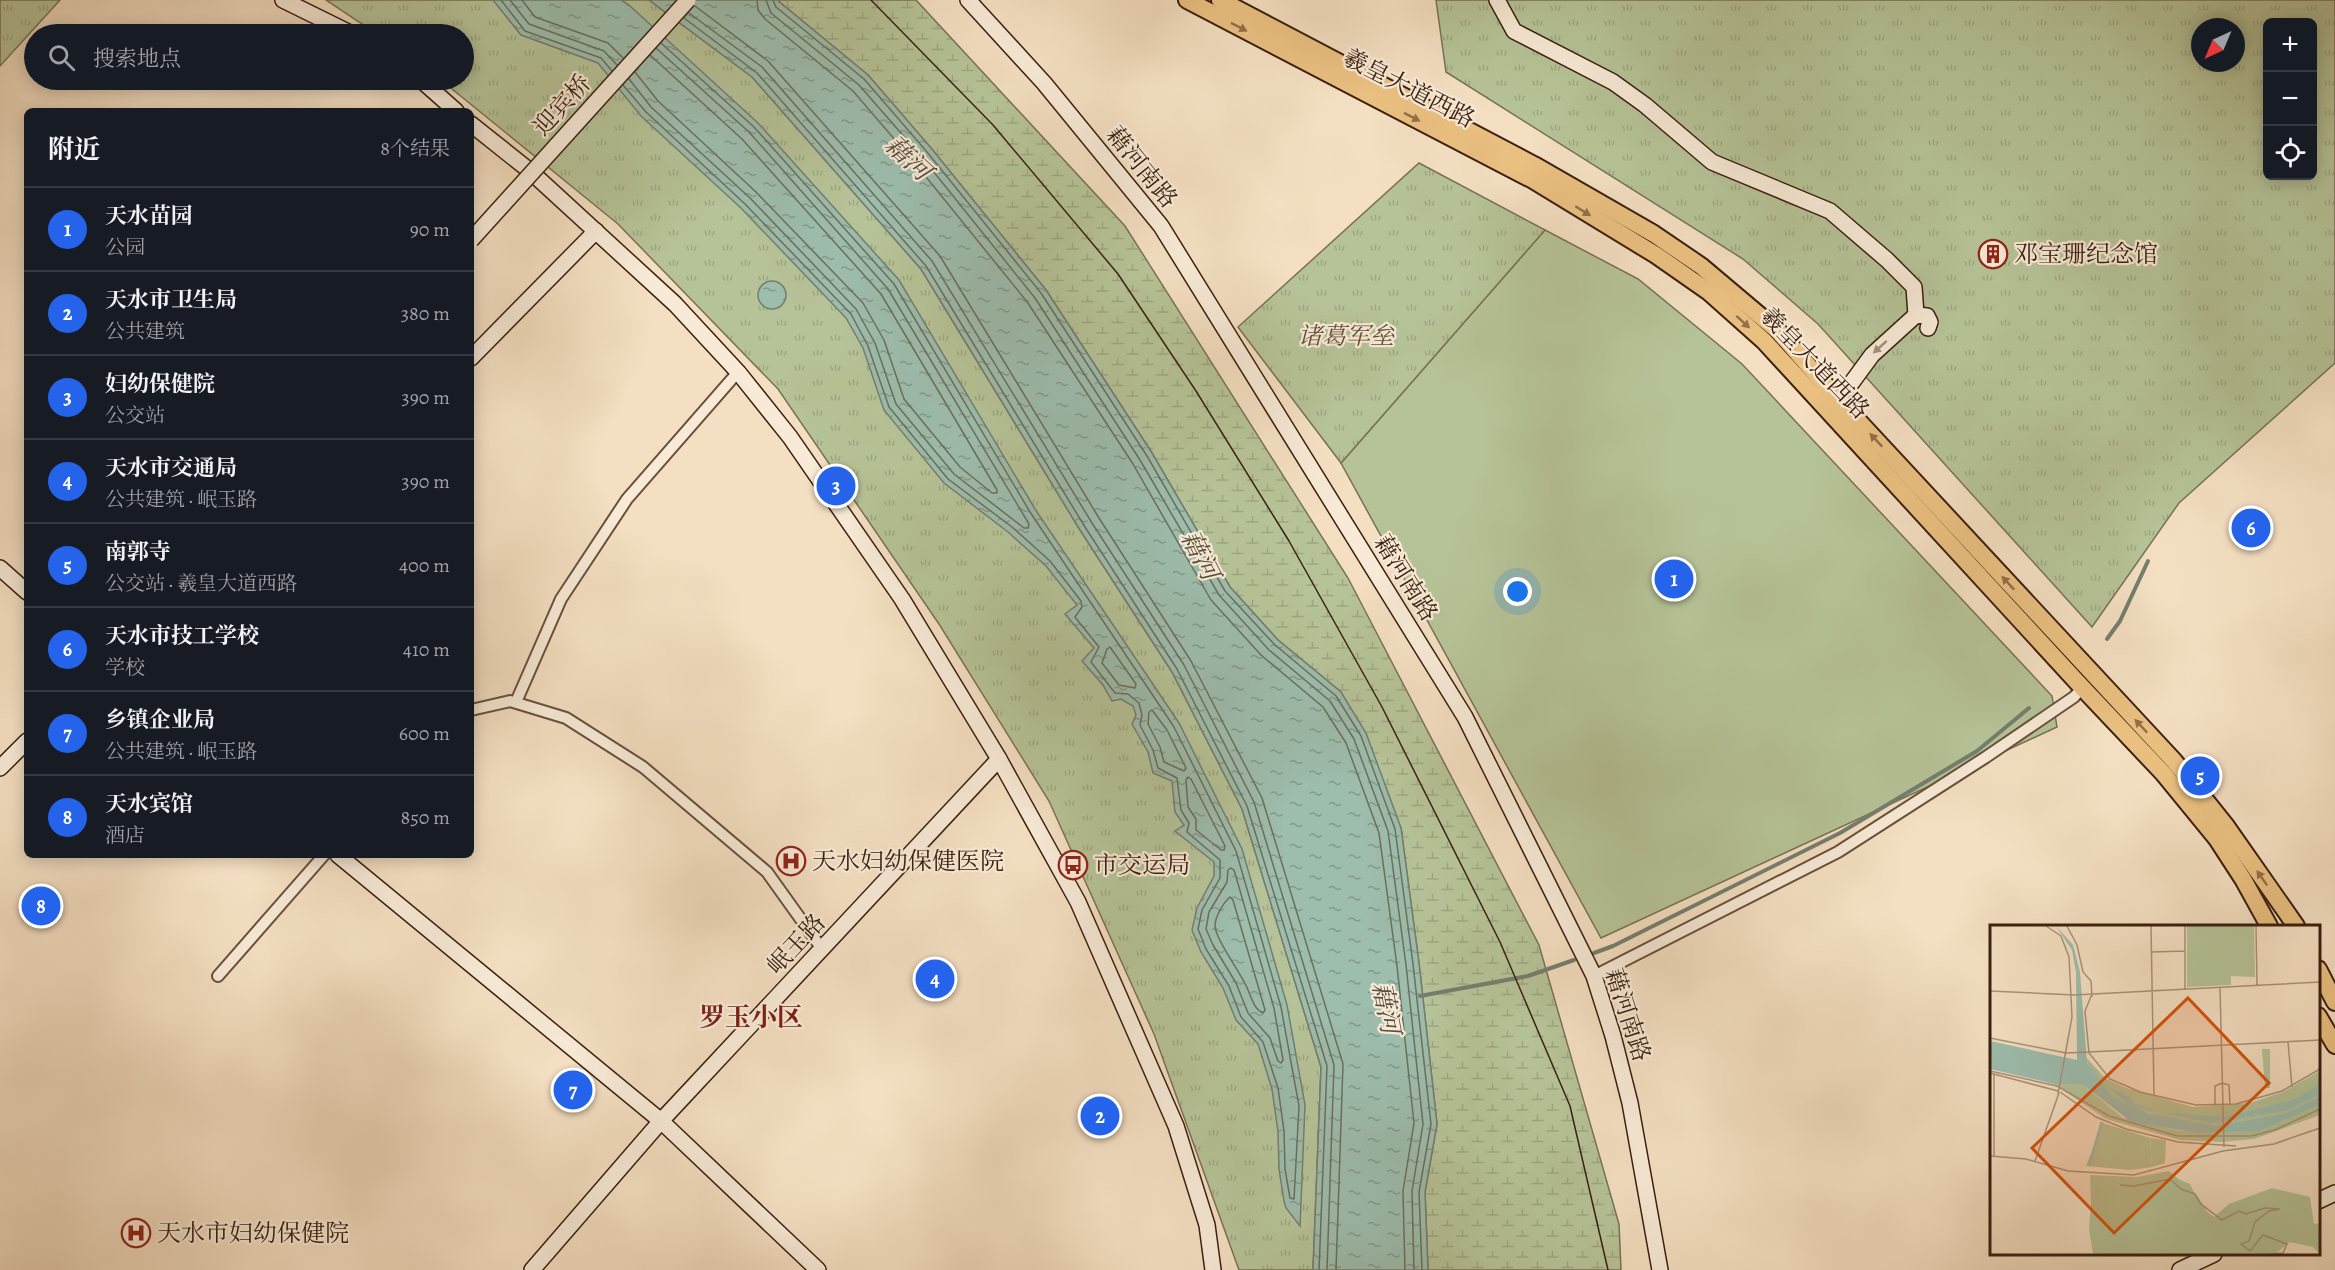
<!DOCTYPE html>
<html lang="zh">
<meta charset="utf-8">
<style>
:root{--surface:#171b24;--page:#20242c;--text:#f1f3f6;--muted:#9ea1a6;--line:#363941;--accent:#2563eb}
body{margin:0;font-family:Alegreya,"Noto Serif SC",serif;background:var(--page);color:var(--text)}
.controls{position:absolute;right:18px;top:18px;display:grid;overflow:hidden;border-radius:9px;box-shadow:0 3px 15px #0003}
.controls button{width:54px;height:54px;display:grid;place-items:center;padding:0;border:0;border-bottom:2px solid var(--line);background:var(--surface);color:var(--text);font:30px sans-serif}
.compass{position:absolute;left:2191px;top:18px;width:54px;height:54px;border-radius:50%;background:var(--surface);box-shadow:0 3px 15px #0003;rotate:224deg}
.you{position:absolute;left:1518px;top:592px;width:21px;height:21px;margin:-15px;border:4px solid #fff;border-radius:50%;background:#1a73e8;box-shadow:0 0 0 9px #1a73e833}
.badge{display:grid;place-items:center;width:39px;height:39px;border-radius:50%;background:var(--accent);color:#fff;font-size:20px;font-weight:700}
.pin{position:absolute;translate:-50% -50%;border:3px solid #fff;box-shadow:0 2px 6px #0006}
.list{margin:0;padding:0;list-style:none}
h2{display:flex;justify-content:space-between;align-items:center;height:78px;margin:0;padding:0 24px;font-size:26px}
h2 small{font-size:20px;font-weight:400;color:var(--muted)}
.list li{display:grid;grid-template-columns:39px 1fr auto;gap:18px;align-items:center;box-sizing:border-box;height:84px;padding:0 24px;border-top:2px solid var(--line)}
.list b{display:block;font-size:22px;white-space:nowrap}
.list p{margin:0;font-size:20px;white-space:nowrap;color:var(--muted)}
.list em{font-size:20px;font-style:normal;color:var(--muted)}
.icon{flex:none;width:33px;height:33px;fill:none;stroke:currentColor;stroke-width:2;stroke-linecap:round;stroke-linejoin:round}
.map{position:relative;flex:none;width:2335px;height:1270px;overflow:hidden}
.search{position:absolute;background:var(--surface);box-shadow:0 3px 15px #0003;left:24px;top:24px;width:450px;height:66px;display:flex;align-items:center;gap:15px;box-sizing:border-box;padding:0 21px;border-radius:33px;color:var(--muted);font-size:22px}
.panel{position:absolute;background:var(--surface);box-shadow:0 3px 15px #0003;left:24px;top:108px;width:450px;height:750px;border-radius:9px}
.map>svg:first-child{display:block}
</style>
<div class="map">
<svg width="2335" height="1270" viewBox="0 0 2335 1270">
<defs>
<pattern id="wetland-marsh" width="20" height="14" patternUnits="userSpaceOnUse" patternTransform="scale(1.5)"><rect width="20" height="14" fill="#b6c398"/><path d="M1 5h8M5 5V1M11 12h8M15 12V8" fill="none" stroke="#9da782"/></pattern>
<pattern id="park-tufts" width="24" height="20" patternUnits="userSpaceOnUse" patternTransform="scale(1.5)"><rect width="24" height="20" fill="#b6c398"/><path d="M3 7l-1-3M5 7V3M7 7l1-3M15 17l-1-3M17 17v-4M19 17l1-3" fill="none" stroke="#9da782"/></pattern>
<pattern id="water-ripples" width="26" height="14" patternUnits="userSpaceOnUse" patternTransform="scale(1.5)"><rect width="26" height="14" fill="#9dbdad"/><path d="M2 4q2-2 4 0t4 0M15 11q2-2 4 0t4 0" fill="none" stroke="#81998b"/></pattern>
</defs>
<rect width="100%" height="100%" fill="#f4dfc2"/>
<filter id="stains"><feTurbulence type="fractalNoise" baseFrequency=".00333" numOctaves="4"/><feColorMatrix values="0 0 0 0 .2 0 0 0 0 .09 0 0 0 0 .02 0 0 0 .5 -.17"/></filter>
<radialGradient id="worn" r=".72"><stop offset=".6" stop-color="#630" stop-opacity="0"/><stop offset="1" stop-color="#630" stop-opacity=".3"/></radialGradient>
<path fill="#b6c398" stroke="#787254" stroke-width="1.5" d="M1545 230 1638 279 1742 364 2052 696 2057 727 1601 938 1341 463Z"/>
<path fill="url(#wetland-marsh)" stroke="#787254" stroke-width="1.5" d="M777 0H916L1125 226 1348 578 1539 945 1619 1224 1621 1270H1428L1425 1192 1437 1124 1419 963 1401 828 1341 692 1278 640 1230 587 1152 453 1046 290 931 148 868 75Z"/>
<g fill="url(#park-tufts)" stroke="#787254" stroke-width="1.5" fill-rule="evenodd">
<path d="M0 0H60L0 66Z"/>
<path d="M326 0H649L752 77 921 269 1080 530 1172 672 1242 809 1321 1067 1313 1270H1239L1154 1034 1049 801 939 624 778 389 618 224 441 80H464V34H377Z"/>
<path d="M1436 0H2335V363L2179 503 2092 627 1818 324 1743 259 1446 72ZM2268 22H2312V176H2268ZM2200 27H2236V63H2200Z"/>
<path d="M1419 163 1545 230 1341 463 1238 327Z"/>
</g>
<g fill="url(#water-ripples)" stroke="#757e6e" stroke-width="1.5">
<path d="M493 0H621L629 5 758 123 899 280 1035 509 1179 723 1242 849 1287 1005 1305 1105 1300 1226 1286 1208 1284 1201 1279 1169 1278 1132 1272 1089 1258 1044 1236 1020 1223 988 1201 952 1192 930 1197 908 1214 876V862L1175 831 1184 825 1175 812 1172 781 1153 773 1148 752 1132 724 1136 715 1133 706 1121 699 1112 701 1103 685 1082 661 1094 648 1065 614 1077 605 1046 566 1008 532 944 483 884 410 863 348 846 318 741 208 641 116 598 63 521 35Z"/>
<path d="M649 0H777L868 75 931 148 1046 290 1152 453 1230 587 1278 640 1341 692 1366 733 1401 828 1419 963 1437 1124 1425 1192 1428 1270H1313L1321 1067 1242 809 1172 672 1080 530 921 269 752 77Z"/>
<circle cx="772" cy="295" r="14"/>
</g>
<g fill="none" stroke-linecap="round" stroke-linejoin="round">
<g stroke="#6c6e5e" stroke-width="1.5">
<path d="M501 0 525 31 601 58 612 71"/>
<path d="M510 0 529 24 604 51 617 65"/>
<path d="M522 0 535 17 608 43 623 58"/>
<path d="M757 0 758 10 765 19 853 91 914 162 1028 303 1133 464 1211 600 1261 655 1323 707 1346 743 1379 833 1397 966 1414 1123 1403 1191 1405 1270"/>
<path d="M766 0 771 13 859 85 921 156 1035 298 1140 460 1219 595 1269 650 1330 701 1354 739 1388 831 1406 965 1423 1124 1412 1191 1414 1270"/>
<path d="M773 0 776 7 864 79 927 152 1041 293 1147 456 1225 591 1274 644 1336 696 1361 736 1395 829 1413 964 1431 1124 1419 1192 1422 1270"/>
<path d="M695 6 768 61 940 256 1099 518 1191 661 1262 798 1343 1064 1336 1270"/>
<path d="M689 13 762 67 932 261 1092 523 1184 665 1254 802 1334 1065 1327 1270"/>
<path d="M684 18 757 73 926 266 1085 527 1177 669 1247 806 1327 1066 1319 1270"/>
<path d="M635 72 658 101 756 192 863 303 884 340 904 399 960 467 992 493H997V490L881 294 742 139 650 55"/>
<path d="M629 79 651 107 750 198 856 309 875 343 896 404 954 474 1024 528H1028L1029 524 888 289 749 132 656 48"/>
<path d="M623 85 646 112 745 204 851 314 868 346 889 407 948 479 1012 527 1050 561 1081 601 1082 607 1075 617 1099 647 1091 662 1115 693 1128 694 1139 703 1142 715 1140 725 1153 750 1158 768 1177 778 1181 810 1189 823 1187 832 1220 860V878L1202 910 1198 929 1206 949 1229 986 1241 1017 1263 1042 1278 1088 1284 1131 1285 1169 1290 1198 1294 1199 1299 1106 1281 1007 1236 851 1174 727 1030 512 894 284 754 127 661 43"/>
<path d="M1110 647 1136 684 1135 688 1119 685 1102 663 1107 649Z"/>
<path d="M1152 710 1167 730 1186 768 1184 771 1164 762 1160 747 1148 724 1149 712Z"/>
<path d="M1188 777 1191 779 1225 846 1224 850H1221L1196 830V819L1188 807 1186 780Z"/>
<path d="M1231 868 1234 870 1274 1008 1283 1060 1281 1063 1278 1061 1270 1038 1248 1013 1236 983 1213 945 1206 929 1209 912 1227 882 1228 870Z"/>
<path d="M1230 897 1233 900 1265 1010 1263 1013C1254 1009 1252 999 1248 990 1242 974 1216 941 1215 926 1215 917 1223 903 1230 897Z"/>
</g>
<g stroke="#757e6e" stroke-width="4">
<path d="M2107 639 2120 621 2148 561"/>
<path d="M1594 953 1613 946 1840 833 1977 751 2029 708"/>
<path d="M1420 996 1528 976 1574 960"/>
</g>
<g stroke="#68503c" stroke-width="14">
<g id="street">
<path d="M516 702 561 599 627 499 738 372"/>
<path d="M471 710 510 701 566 718 643 767 767 872 822 949"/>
<path d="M218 976 324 855"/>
<path d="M1594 976 1838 852 1986 757 2074 697 2082 688"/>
</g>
</g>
<g stroke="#3a200f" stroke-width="18">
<g id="secondary">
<path d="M283 0 352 34"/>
<path d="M968 0 1044 83 1161 226 1465 717 1594 976 1613 1036 1630 1103 1660 1270"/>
<path d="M1497 0 1514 31 1613 82 1645 105 1712 162 1830 211 1887 260 1914 287 1916 315"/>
<path d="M421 80 456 111"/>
<path d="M471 124 530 171 675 304 738 372 790 437 902 599 999 759 1078 902 1176 1126 1207 1225 1213 1270"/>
<path d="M471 358 596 231"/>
<path d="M1828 405 1850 385 1872 355 1916 315 1927 316 1930 322 1928 328"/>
<path d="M0 568 27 592"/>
<path d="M0 768 27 741"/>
<path d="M338 855 661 1121 818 1270"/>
<path d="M2318 1201 2335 1193"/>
<path d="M532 1270 661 1121 999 759"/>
<path d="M2180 1270 2214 1254"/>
</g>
</g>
<g stroke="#3a200f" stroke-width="20">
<g id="primary">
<path d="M1187 0 1533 180 1656 255 1709 292 1764 341 2078 683 2163 773 2217 839 2243 879 2269 926"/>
<path d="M1220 0 1534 165 1654 234 1701 266 1778 331 1836 397 2174 761 2226 826 2296 926"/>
<path d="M2318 969 2335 1002"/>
<path d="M2318 1016 2335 1045"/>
</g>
</g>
<use href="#street" stroke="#f8ead7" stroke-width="10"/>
<use href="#secondary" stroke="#f8ead7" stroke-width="15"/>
<use href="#primary" stroke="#eac081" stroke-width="16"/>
<path stroke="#3a200f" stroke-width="1.5" d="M871 0 993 125 1118 274 1196 391 1289 541 1382 707 1500 942 1570 1106 1608 1270"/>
<g stroke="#3a200f" stroke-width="18" stroke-linecap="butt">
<path id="secondary-bridge" d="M471 240 688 0"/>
</g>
<use href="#secondary-bridge" stroke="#f8ead7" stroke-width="15"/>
</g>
<defs><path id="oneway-solid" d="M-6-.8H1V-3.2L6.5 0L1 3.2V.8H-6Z" transform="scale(1.5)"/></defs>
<g fill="#927048">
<use href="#oneway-solid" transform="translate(1239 27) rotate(27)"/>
<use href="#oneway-solid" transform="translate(1412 117) rotate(27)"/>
<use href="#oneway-solid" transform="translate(1583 211) rotate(32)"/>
<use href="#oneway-solid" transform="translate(1743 322) rotate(42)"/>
<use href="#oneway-solid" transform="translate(1876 440) rotate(-133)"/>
<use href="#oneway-solid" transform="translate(2008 583) rotate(-133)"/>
<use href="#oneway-solid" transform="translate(2141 726) rotate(-133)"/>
<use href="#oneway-solid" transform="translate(2262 878) rotate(-125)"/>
</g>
<use fill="#a28f7d" href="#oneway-solid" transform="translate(1880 347) rotate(138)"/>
<defs>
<g id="building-ring" transform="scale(1.5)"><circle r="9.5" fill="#f8ead7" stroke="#8f2418" stroke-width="1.5"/><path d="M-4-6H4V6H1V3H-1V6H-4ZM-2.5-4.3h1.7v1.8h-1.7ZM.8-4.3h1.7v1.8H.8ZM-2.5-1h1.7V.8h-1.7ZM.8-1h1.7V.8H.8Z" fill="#8f2418"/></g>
<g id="hospital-ring" transform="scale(1.5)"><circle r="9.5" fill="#f8ead7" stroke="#8f2418" stroke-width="1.5"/><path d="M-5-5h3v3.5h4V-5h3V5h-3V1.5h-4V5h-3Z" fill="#8f2418"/></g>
<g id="bus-ring" transform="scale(1.5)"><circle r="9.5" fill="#f8ead7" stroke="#8f2418" stroke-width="1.5"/><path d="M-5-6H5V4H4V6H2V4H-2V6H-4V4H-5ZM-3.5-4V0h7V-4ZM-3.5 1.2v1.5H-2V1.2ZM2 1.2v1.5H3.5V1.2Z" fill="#8f2418"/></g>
</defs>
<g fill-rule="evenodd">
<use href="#building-ring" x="1993" y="254"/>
<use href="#hospital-ring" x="791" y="861"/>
<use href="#bus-ring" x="1073" y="865"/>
<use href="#hospital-ring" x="136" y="1233"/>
</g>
<g text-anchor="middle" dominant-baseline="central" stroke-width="4.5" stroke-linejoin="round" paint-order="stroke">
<g font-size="24" fill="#3a200f" stroke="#f8ead7">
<text transform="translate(1409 88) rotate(27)">羲皇大道西路</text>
<text transform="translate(562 105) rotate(-48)">迎宾桥</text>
<text transform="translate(1142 167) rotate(51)">藉河南路</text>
<text transform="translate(1815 363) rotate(46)">羲皇大道西路</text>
<text transform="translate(1406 578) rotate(58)">藉河南路</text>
<text transform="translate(796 944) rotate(-47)">岷玉路</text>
<text transform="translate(1628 1015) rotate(72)">藉河南路</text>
</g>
<g font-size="24" fill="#3a200f" stroke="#f8ead7" text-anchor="start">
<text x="2014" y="254">邓宝珊纪念馆</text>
<text x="812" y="861">天水妇幼保健医院</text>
<text x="1094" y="865">市交运局</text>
<text x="157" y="1233">天水市妇幼保健院</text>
</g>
<g font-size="24" font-style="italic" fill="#5f5138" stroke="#f8ead7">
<text x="1346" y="336">诸葛军垒</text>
</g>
<g font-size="26" font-style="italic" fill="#584f3e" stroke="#f8ead7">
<text transform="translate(908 158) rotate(43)">藉河</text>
<text transform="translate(1200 555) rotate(63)">藉河</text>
<text transform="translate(1386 1008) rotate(79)">藉河</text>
</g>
<g font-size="26" font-weight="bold" fill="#7a1f14" stroke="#f8ead7">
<text x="751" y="1017">罗玉小区</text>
</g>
</g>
<g transform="translate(1990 925)">
<rect width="330" height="330" fill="#f4dfc2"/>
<path d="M113 198 160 213 162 242 140 245 96 241Z" fill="#b6c398"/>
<path d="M178 250 200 259 210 281 224 292 239 279 282 263 320 272 324 299 330 298V329L323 322 300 317 285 329H103L99 304 102 264Z" fill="#b6c398"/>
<path d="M64 159H92L133 193 191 206H269L330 180V190L264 214 231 217 190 215 116 194Z" fill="#b6c398"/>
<path d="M197 1H264L265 52 241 51V60L197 62ZM272 124H280V163H275ZM95 131 115 153 136 163 203 182 260 178 293 167 330 146V171L296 188 224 201 201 199 145 184 123 172 100 145ZM160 213 176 215 175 238 162 242ZM179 246 205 268 216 284 218 295 229 305 233 329H103L100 250 147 252Z" fill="#b6c398"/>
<path d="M66 1 83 20 90 47 97 138 123 172 158 188 224 201 296 188 330 171V180L269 206 208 208 141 197 92 159H64L0 144V116L87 135 86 47 82 25ZM330 159V169L298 185 221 198 142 181 114 160 140 172 143 178 169 187 235 192 303 175Z" fill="#9dbdad"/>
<path fill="none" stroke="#9dbdad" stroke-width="3" d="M99 241 112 197"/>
<path fill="none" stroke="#aa937a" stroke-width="1.5" d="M56 1 71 11 79 32 82 92 68 169M77 1 87 20 93 47 101 56 102 72M161 1 164 170M266 1 267 61M161 27 195 26M230 63 234 222M195 64V1M0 66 84 70 330 57M102 69 95 86 99 128 120 154 150 167 206 180 246 179 292 166 330 144M0 113 76 128 99 127M298 117 302 162M99 127 330 115M0 146 67 161 119 191 187 211H261L285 205 330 184M0 148 68 166M232 158 239 160 240 180M70 167 106 192 136 204 188 217 246 221M225 181V161L232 158M0 231 36 234 78 246 144 250 233 226 284 219 330 203M4 231V149M45 236 69 168M130 260 144 261 180 254 191 264 205 269 211 279 232 295 249 286 256 289 275 283 290 284 279 286 265 297 259 316 251 319 260 326 273 310 297 319 293 328 280 329"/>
<path fill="#d7530c" fill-opacity="0.15" stroke="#d7530c" stroke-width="3" d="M198 73 279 158 124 308 42 223Z"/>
<rect width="330" height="330" fill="none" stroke="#3a200f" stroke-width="3"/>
</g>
<rect width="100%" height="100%" filter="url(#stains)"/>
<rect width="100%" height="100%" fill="url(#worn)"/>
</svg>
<div class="controls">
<button>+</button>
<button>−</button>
<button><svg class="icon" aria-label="locate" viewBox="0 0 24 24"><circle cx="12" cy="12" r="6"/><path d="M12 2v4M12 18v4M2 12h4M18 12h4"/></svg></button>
</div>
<svg class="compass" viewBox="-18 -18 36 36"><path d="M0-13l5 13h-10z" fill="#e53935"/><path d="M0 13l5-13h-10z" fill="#9ea1a6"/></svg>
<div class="you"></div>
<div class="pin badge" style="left:1674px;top:579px">1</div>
<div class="pin badge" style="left:1100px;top:1116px">2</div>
<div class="pin badge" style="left:836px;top:486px">3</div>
<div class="pin badge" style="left:935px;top:979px">4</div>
<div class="pin badge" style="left:2200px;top:776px">5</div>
<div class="pin badge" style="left:2251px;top:528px">6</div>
<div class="pin badge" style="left:573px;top:1090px">7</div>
<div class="pin badge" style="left:41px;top:906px">8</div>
<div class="search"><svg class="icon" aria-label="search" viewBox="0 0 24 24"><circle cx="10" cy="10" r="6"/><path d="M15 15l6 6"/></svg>搜索地点</div>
<section class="panel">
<h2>附近<small>8个结果</small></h2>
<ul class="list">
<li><span class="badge">1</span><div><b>天水苗园</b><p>公园</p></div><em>90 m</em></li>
<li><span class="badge">2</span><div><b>天水市卫生局</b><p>公共建筑</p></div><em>380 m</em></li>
<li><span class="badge">3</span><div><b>妇幼保健院</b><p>公交站</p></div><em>390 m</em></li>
<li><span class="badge">4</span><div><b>天水市交通局</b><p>公共建筑 · 岷玉路</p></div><em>390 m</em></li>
<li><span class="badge">5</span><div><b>南郭寺</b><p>公交站 · 羲皇大道西路</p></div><em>400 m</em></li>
<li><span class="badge">6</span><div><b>天水市技工学校</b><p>学校</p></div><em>410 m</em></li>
<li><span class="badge">7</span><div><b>乡镇企业局</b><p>公共建筑 · 岷玉路</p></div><em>600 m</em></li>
<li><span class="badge">8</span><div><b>天水宾馆</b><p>酒店</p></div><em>850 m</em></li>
</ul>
</section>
</div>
